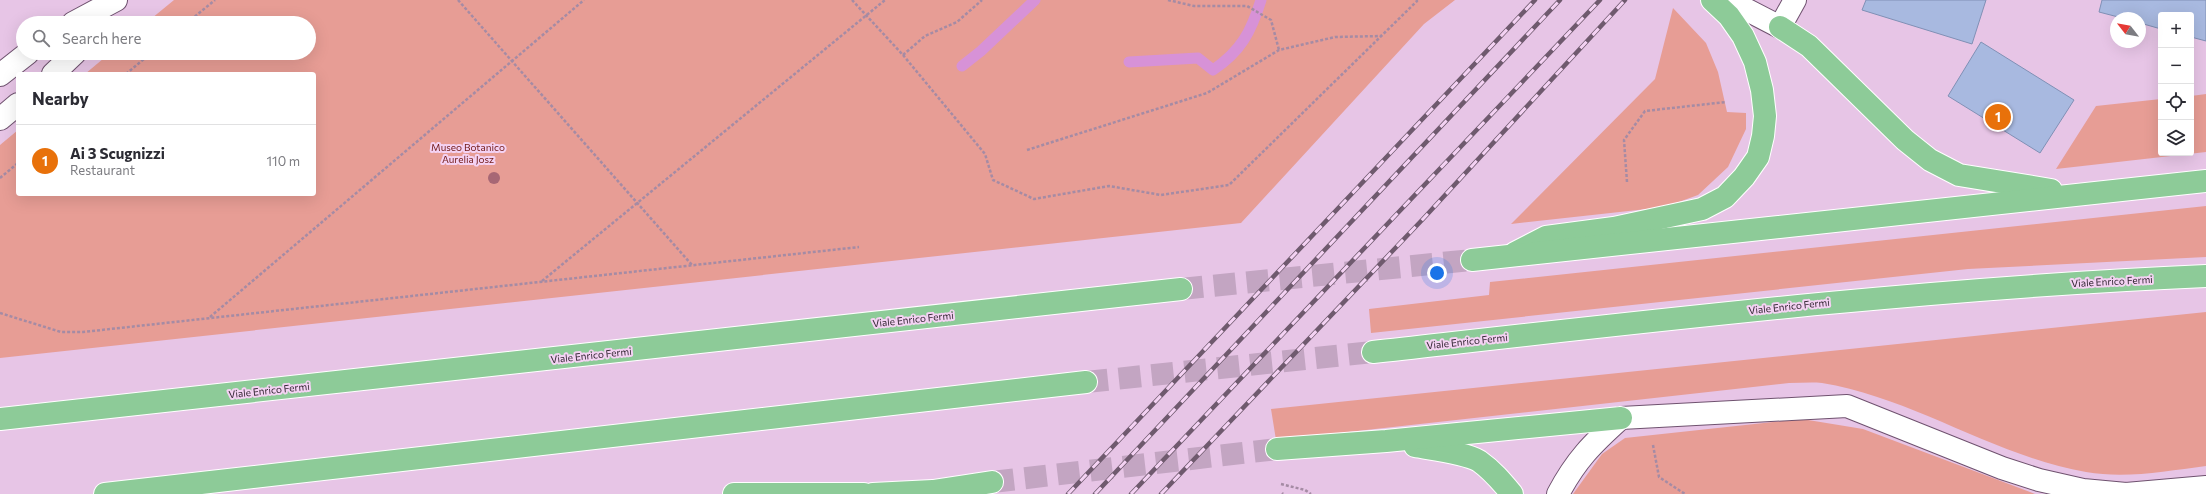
<!DOCTYPE html>
<meta charset="utf-8">
<style>
:root{--surface:#fff;--page:#f7f7f7;--text:#2b2b33;--muted:#7c7c81;--line:#e1e1e2;--accent:#067428}
body{margin:0;font-family:Commissioner,sans-serif;background:var(--page);color:var(--text)}
.controls{position:absolute;right:12px;top:12px;display:grid;overflow:hidden;border-radius:4px;box-shadow:0 4px 16px #0002}
.controls button{width:36px;height:36px;display:grid;place-items:center;padding:0;border:0;border-bottom:1px solid var(--line);background:var(--surface);color:var(--text);font:20px sans-serif}
.compass{position:absolute;left:2110px;top:12px;width:36px;height:36px;border-radius:50%;background:var(--surface);box-shadow:0 4px 16px #0002;rotate:301deg}
.you{position:absolute;left:1437px;top:273px;width:14px;height:14px;margin:-10px;border:3px solid #fff;border-radius:50%;background:#1a73e8;box-shadow:0 0 0 6px #1a73e833}
.badge{display:grid;place-items:center;width:26px;height:26px;border-radius:50%;background:var(--accent);color:#fff;font-size:13px;font-weight:700}
.pin{position:absolute;translate:-50% -50%;border:2px solid #fff;box-shadow:0 1px 4px #0006}
.list{margin:0;padding:0;list-style:none}
h2{display:flex;justify-content:space-between;align-items:center;height:52px;margin:0;padding:0 16px;font-size:17px}
h2 small{font-size:13px;font-weight:400;color:var(--muted)}
.list li{display:grid;grid-template-columns:26px 1fr auto;gap:12px;align-items:center;box-sizing:border-box;height:72px;padding:0 16px;border-top:1px solid var(--line)}
.list b{display:block;font-size:15px;white-space:nowrap}
.list p{margin:0;font-size:13px;white-space:nowrap;color:var(--muted)}
.list em{font-size:13px;font-style:normal;color:var(--muted)}
.icon{flex:none;width:22px;height:22px;fill:none;stroke:currentColor;stroke-width:2;stroke-linecap:round;stroke-linejoin:round}
.map{position:relative;flex:none;width:2206px;height:494px;overflow:hidden}
.search{position:absolute;background:var(--surface);box-shadow:0 4px 16px #0002;left:16px;top:16px;width:300px;height:44px;display:flex;align-items:center;gap:10px;box-sizing:border-box;padding:0 14px;border-radius:22px;color:var(--muted);font-size:15px}
.panel{position:absolute;background:var(--surface);box-shadow:0 4px 16px #0002;left:16px;top:72px;width:300px;height:124px;border-radius:4px}
.map>svg:first-child{display:block}
</style>
<div class="map">
<svg width="2206" height="494" viewBox="0 0 2206 494">
<rect width="100%" height="100%" fill="#e7c5e6"/>
<g fill="#e79d95">
<path d="M174 0H1455L1424 24 1241 223 0 358V145L18 130V194H314V74H85L110 53H309V23H146Z"/>
<path d="M1673 8 1706 43 1718 72 1727 112 1746 113V129L1728 167 1698 195 1665 207 1511 224 1655 79Z"/>
<path d="M2206 94V152L2056 169 2096 106 2161 99V153H2191V96Z"/>
<path d="M2206 206V257L1968 269 1371 333 1369 309 1489 295 1490 282Z"/>
<path d="M2206 312V466C2166 471 2126 479 2086 472 1994 456 1914 398 1822 383 1812 382 1800 383 1789 383L1276 440 1271 409Z"/>
<path d="M1802 419 1863 429 2035 494H1573L1602 454 1625 438Z"/>
</g>
<g fill="none" stroke-linecap="round" stroke-linejoin="round">
<g stroke="#d792d7" stroke-width="11">
<path d="M1129 62 1198 58 1213 70C1241 51 1251 32 1261 0"/>
<path d="M962 66 981 51 1035 0"/>
</g>
</g>
<g fill="#a8b9e0" stroke="#8090b5">
<path d="M1866 0H1986L1972 44 1862 10Z"/>
<path d="M2102 0H2206V41L2191 37V15H2161V29L2140 23V18H2122L2099 12Z"/>
<path d="M1981 42 2074 100 2040 153 1948 96Z"/>
</g>
<g fill="none" stroke-linecap="round" stroke-linejoin="round">
<g stroke="#c3a5c2" stroke-width="22" stroke-dasharray="22 11" stroke-linecap="butt">
<path d="M1181 289 1472 260"/>
<path d="M1086 382 1373 352"/>
<path d="M992 482 1277 449"/>
</g>
<g stroke="#6f526f" stroke-width="24">
<g id="minor">
<path d="M1728 0 1780 27 1795 0"/>
<path d="M73 23 116 0"/>
<path d="M53 74 75 53"/>
<path d="M0 75 28 53"/>
<path d="M0 119 18 104"/>
<path d="M1558 494C1576 460 1592 444 1621 418L1847 406 2002 468 2039 480 2083 490 2126 494 2206 487"/>
</g>
</g>
<g stroke="#fff" stroke-width="24">
<g id="primary">
<path d="M1780 27 1809 46 1905 140 1930 160 1959 175 2051 190"/>
<path d="M1515 253 1546 237 1614 228 1702 209 1725 197 1744 177 1758 157 1763 136 1765 116 1762 90 1755 62 1743 36 1729 16 1712 0"/>
<path d="M1472 260 2206 181"/>
<path d="M1373 352C1650 321 1927 288 2206 276"/>
<path d="M0 419 1181 289"/>
<path d="M1415 446C1431 449 1466 453 1479 461 1492 470 1502 482 1512 494"/>
<path d="M1277 449 1386 441 1621 418"/>
<path d="M105 494 1086 382"/>
<path d="M734 494H864"/>
<path d="M873 494 933 491 992 482"/>
</g>
</g>
<g stroke="#a58ba4" stroke-width="2.5" stroke-dasharray="3 2" stroke-linecap="butt">
<path d="M458 0 692 265"/>
<path d="M852 0 903 55 985 154 993 180 1034 199 1109 186 1161 195 1229 185 1417 1 1416 0"/>
<path d="M1168 0 1194 6H1247L1271 20 1279 50"/>
<path d="M187 23 215 0"/>
<path d="M903 55 925 36 957 22 982 0"/>
<path d="M126 74 151 53"/>
<path d="M1027 150 1207 93 1279 50 1335 37 1381 36"/>
<path d="M0 178 18 163"/>
<path d="M1627 182 1624 140 1645 111 1726 102"/>
<path d="M542 281 885 0"/>
<path d="M0 313 61 332H83L859 247"/>
<path d="M210 317 584 0"/>
<path d="M1653 445 1659 477 1685 494"/>
<path d="M1281 484 1305 490 1311 494"/>
<path d="M1282 493 1283 494"/>
</g>
<use href="#minor" stroke="#fff" stroke-width="22"/>
<use href="#primary" stroke="#8dcb98" stroke-width="22"/>
<g stroke="#6f5a6e" stroke-width="4.5">
<g id="rail">
<path d="M1068 494 1535 0"/>
<path d="M1095 494 1560 0"/>
<path d="M1131 494 1600 0"/>
<path d="M1161 494 1423 219 1625 0"/>
</g>
</g>
<use href="#rail" stroke="#f4d2f3" stroke-width="3" stroke-dasharray="9" stroke-linecap="butt"/>
</g>
<circle fill="#a76775" cx="494" cy="178" r="6"/>
<g text-anchor="middle" dominant-baseline="central" stroke-width="4" stroke-linejoin="round" paint-order="stroke">
<g font-size="10" fill="#721a18" stroke="#f4d2f3">
<text x="468" y="147">Museo Botanico<tspan x="468" dy="12">Aurelia Josz</tspan></text>
</g>
<g font-size="10" fill="#312431" stroke="#f4d2f3">
<text transform="translate(2112 281) rotate(-3)">Viale Enrico Fermi</text>
<text transform="translate(1789 306) rotate(-6)">Viale Enrico Fermi</text>
<text transform="translate(913 319) rotate(-6)">Viale Enrico Fermi</text>
<text transform="translate(1467 341) rotate(-6)">Viale Enrico Fermi</text>
<text transform="translate(591 355) rotate(-6)">Viale Enrico Fermi</text>
<text transform="translate(269 390) rotate(-6)">Viale Enrico Fermi</text>
</g>
</g>
</svg>
<div class="controls">
<button>+</button>
<button>−</button>
<button><svg class="icon" aria-label="locate" viewBox="0 0 24 24"><circle cx="12" cy="12" r="6"/><path d="M12 2v4M12 18v4M2 12h4M18 12h4"/></svg></button>
<button><svg class="icon" aria-label="layers" viewBox="0 0 24 24"><path d="M12 4l9 5-9 5-9-5zM3 14l9 5 9-5"/></svg></button>
</div>
<svg class="compass" viewBox="-18 -18 36 36"><path d="M0-13l5 13h-10z" fill="#e53935"/><path d="M0 13l5-13h-10z" fill="#7c7c81"/></svg>
<div class="you"></div>
<div class="pin badge" style="left:1998px;top:117px;background:#e8710a">1</div>
<div class="search"><svg class="icon" aria-label="search" viewBox="0 0 24 24"><circle cx="10" cy="10" r="6"/><path d="M15 15l6 6"/></svg>Search here</div>
<section class="panel">
<h2>Nearby<small></small></h2>
<ul class="list">
<li><span class="badge" style="background:#e8710a">1</span><div><b>Ai 3 Scugnizzi</b><p>Restaurant</p></div><em>110 m</em></li>
</ul>
</section>
</div>
